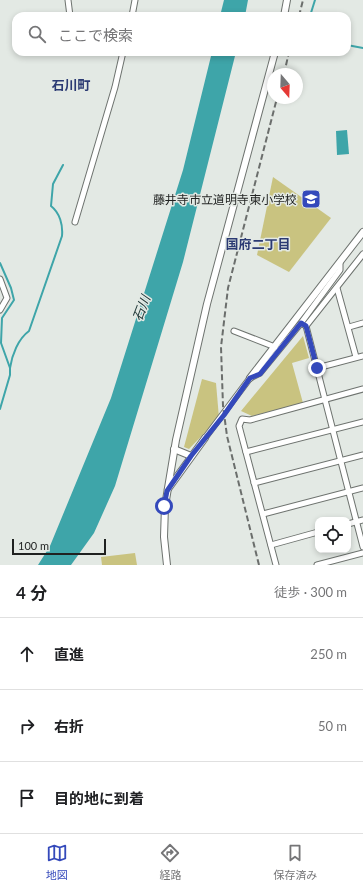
<!DOCTYPE html>
<html lang="ja">
<meta charset="utf-8">
<style>
:root{--surface:#fff;--page:#f2f2f2;--text:#202124;--muted:#757577;--line:#e0e0e0;--accent:#3449bb}
body{margin:0;font-family:Lato,"Noto Sans JP",sans-serif;background:var(--page);color:var(--text)}
.controls{position:absolute;right:12px;bottom:12px;display:grid;overflow:hidden;border-radius:8px;box-shadow:0 2px 6px #0003}
.controls button{width:36px;height:36px;display:grid;place-items:center;padding:0;border:0;border-bottom:1px solid var(--line);background:var(--surface);color:var(--text);font:20px sans-serif}
.compass{position:absolute;left:267px;top:68px;width:36px;height:36px;border-radius:50%;background:var(--surface);box-shadow:0 2px 6px #0003;rotate:161deg}
.scale{position:absolute;left:12px;bottom:10px;width:94px;box-sizing:border-box;padding-left:4px;border:2px solid #1f2120;border-top:0;font-size:11px;line-height:14px;white-space:nowrap;color:#1f2120;-webkit-text-stroke:3px #e3e9e4;paint-order:stroke}
.stop{position:absolute;width:12px;height:12px;margin:-9px;border:3px solid #3449bb;border-radius:50%;background:#fff}
.stop.end{background:#3449bb;border-color:#fff;box-shadow:0 1px 4px #0008}
.list{margin:0;padding:0;list-style:none}
h2{display:flex;justify-content:space-between;align-items:center;height:52px;margin:0;padding:0 16px;font-size:17px}
h2 small{font-size:13px;font-weight:400;color:var(--muted)}
.list li{display:grid;grid-template-columns:26px 1fr auto;gap:12px;align-items:center;box-sizing:border-box;height:72px;padding:0 16px;border-top:1px solid var(--line)}
.list b{display:block;font-size:15px;white-space:nowrap}
.list em{font-size:13px;font-style:normal;color:var(--muted)}
.icon{flex:none;width:22px;height:22px;fill:none;stroke:currentColor;stroke-width:2;stroke-linecap:round;stroke-linejoin:round}
.map{position:relative;flex:none;width:363px;height:565px;overflow:hidden}
.search{position:absolute;background:var(--surface);box-shadow:0 2px 6px #0003;left:12px;right:12px;top:12px;height:44px;display:flex;align-items:center;gap:10px;box-sizing:border-box;padding:0 14px;border-radius:12px;color:var(--muted);font-size:15px}
.sheet{height:268px;background:var(--surface)}
nav{display:flex;justify-content:space-around;align-items:center;box-sizing:border-box;height:56px;border-top:1px solid var(--line);background:var(--surface);font-size:11px;color:var(--muted)}
nav a{display:grid;justify-items:center;gap:2px}
nav .on{color:var(--accent)}
.map>svg:first-child{display:block}
</style>
<div class="map">
<svg width="363" height="565" viewBox="0 0 363 565">
<rect width="100%" height="100%" fill="#e3e9e4"/>
<g fill="#c9c380">
<path d="M273 177 331 218 289 272 257 255Z"/>
<path d="M303 336 309 358 292 363 303 403 252 416 241 411Z"/>
<path d="M202 379 216 383 219 418 189 449 184 447Z"/>
<path d="M135 553 137 565H102L101 557Z"/>
</g>
<g fill="#3ea5a9">
<path d="M224 0H248L245 16H220Z"/>
<path d="M212 52H236L183 262 115 486 94 533 71 565H38L50 546 111 398 183 170Z"/>
<path d="M347 130 349 154 337 155 336 131Z"/>
</g>
<g fill="none" stroke-linecap="round" stroke-linejoin="round">
<g stroke="#3ea5a9" stroke-width="2">
<path d="M310 16 315 0"/>
<path d="M347 45 363 48"/>
<path d="M0 263 11 288 14 300 2 318 1 343 10 368V375L0 409"/>
<path d="M10 368C12 355 18 339 29 331L62 236C63 225 60 213 51 206L53 184 63 165"/>
</g>
<g stroke="#6e736f" stroke-width="7">
<g id="minor">
<path d="M68 0 70 16"/>
<path d="M132 16 135 0"/>
<path d="M75 222 115 87 123 52"/>
<path d="M0 279 7 298 0 310"/>
<path d="M337 288 356 357"/>
<path d="M303 324 306 326 363 254"/>
<path d="M306 326 363 547"/>
<path d="M349 327 363 323"/>
<path d="M234 331 275 347"/>
<path d="M317 368 363 356"/>
<path d="M205 438 250 378 260 373 301 323 340 270V262"/>
<path d="M246 452 363 422"/>
<path d="M254 483 363 455"/>
<path d="M263 514 363 488"/>
<path d="M348 524 363 520"/>
<path d="M271 545 318 532"/>
<path d="M276 565 239 426 242 419 250 420 363 389"/>
<path d="M317 565 363 553"/>
</g>
</g>
<g stroke="#6e736f" stroke-width="8">
<g id="tertiary">
<path d="M284 16 287 0"/>
<path d="M250 378 363 232"/>
<path d="M174 449 191 456"/>
<path d="M168 489 205 438"/>
<path d="M167 565 164 537 165 506 176 440 207 304 275 52"/>
</g>
</g>
<use href="#minor" stroke="#fff" stroke-width="5"/>
<use href="#tertiary" stroke="#fff" stroke-width="6"/>
<g stroke="#6b6e6c" stroke-width="2" stroke-dasharray="6 3" stroke-linecap="butt">
<path d="M299 16 303 0"/>
<path d="M284 74 289 52"/>
<path d="M259 565 227 436 223 406 221 347 228 288 277 98"/>
</g>
</g>
<g fill="none" stroke-linecap="round" stroke-linejoin="round">
<path stroke="#3449bb" stroke-width="5" d="M164 506 167 491 191 456 224 415 250 378 260 374 301 323 306 326 317 368"/>
</g>
<defs>
<g id="school-square" transform="scale(1)"><rect x="-9" y="-9" width="18" height="18" rx="4" fill="#3449bb" stroke="#e3e9e4"/><path d="M0-5L7-2L0 1L-7-2ZM-4 1L0 2.5L4 1V4Q0 6-4 4Z" fill="#fff"/></g>
</defs>
<g fill-rule="evenodd">
<use href="#school-square" x="311" y="199"/>
</g>
<g text-anchor="middle" dominant-baseline="central" stroke-width="3" stroke-linejoin="round" paint-order="stroke">
<g font-size="12" fill="#1f2120" stroke="#e3e9e4" text-anchor="end">
<text x="297" y="199">藤井寺市立道明寺東小学校</text>
</g>
<g font-size="13" font-weight="bold" fill="#2b3a73" stroke="#e3e9e4">
<text x="71" y="85">石川町</text>
<text x="258" y="244">国府二丁目</text>
</g>
<g font-size="13" font-style="italic" fill="#1c3434" stroke="#e3e9e4">
<text transform="translate(141 308) rotate(-69)">石川</text>
</g>
</g>
</svg>
<div class="controls">
<button><svg class="icon" aria-label="locate" viewBox="0 0 24 24"><circle cx="12" cy="12" r="6"/><path d="M12 2v4M12 18v4M2 12h4M18 12h4"/></svg></button>
</div>
<svg class="compass" viewBox="-18 -18 36 36"><path d="M0-13l5 13h-10z" fill="#e53935"/><path d="M0 13l5-13h-10z" fill="#757577"/></svg>
<div class="scale">100 m</div>
<div class="stop" style="left:164px;top:506px"></div>
<div class="stop end" style="left:317px;top:368px"></div>
<div class="search"><svg class="icon" aria-label="search" viewBox="0 0 24 24"><circle cx="10" cy="10" r="6"/><path d="M15 15l6 6"/></svg>ここで検索</div>
</div>
<section class="sheet">
<h2>4 分<small>徒歩 · 300 m</small></h2>
<ul class="list">
<li><svg class="icon" aria-label="ahead" viewBox="0 0 24 24"><path d="M12 20V5M6 11l6-6 6 6"/></svg><div><b>直進</b></div><em>250 m</em></li>
<li><svg class="icon" aria-label="right" viewBox="0 0 24 24"><path d="M7 20v-9h11M14 6l5 5-5 5"/></svg><div><b>右折</b></div><em>50 m</em></li>
<li><svg class="icon" aria-label="arrive" viewBox="0 0 24 24"><path d="M6 21V4h12l-3 4 3 4H6"/></svg><div><b>目的地に到着</b></div></li>
</ul>
</section>
<nav>
<a class="on"><svg class="icon" aria-label="map" viewBox="0 0 24 24"><path d="M3 6l6-2 6 2 6-2v14l-6 2-6-2-6 2zM9 4v14M15 6v14"/></svg>地図</a>
<a><svg class="icon" aria-label="directions" viewBox="0 0 24 24"><path d="M12 3l9 9-9 9-9-9zM9 14v-3h6M13 9l2 2-2 2"/></svg>経路</a>
<a><svg class="icon" aria-label="saved" viewBox="0 0 24 24"><path d="M7 4h10v16l-5-4-5 4z"/></svg>保存済み</a>
</nav>
